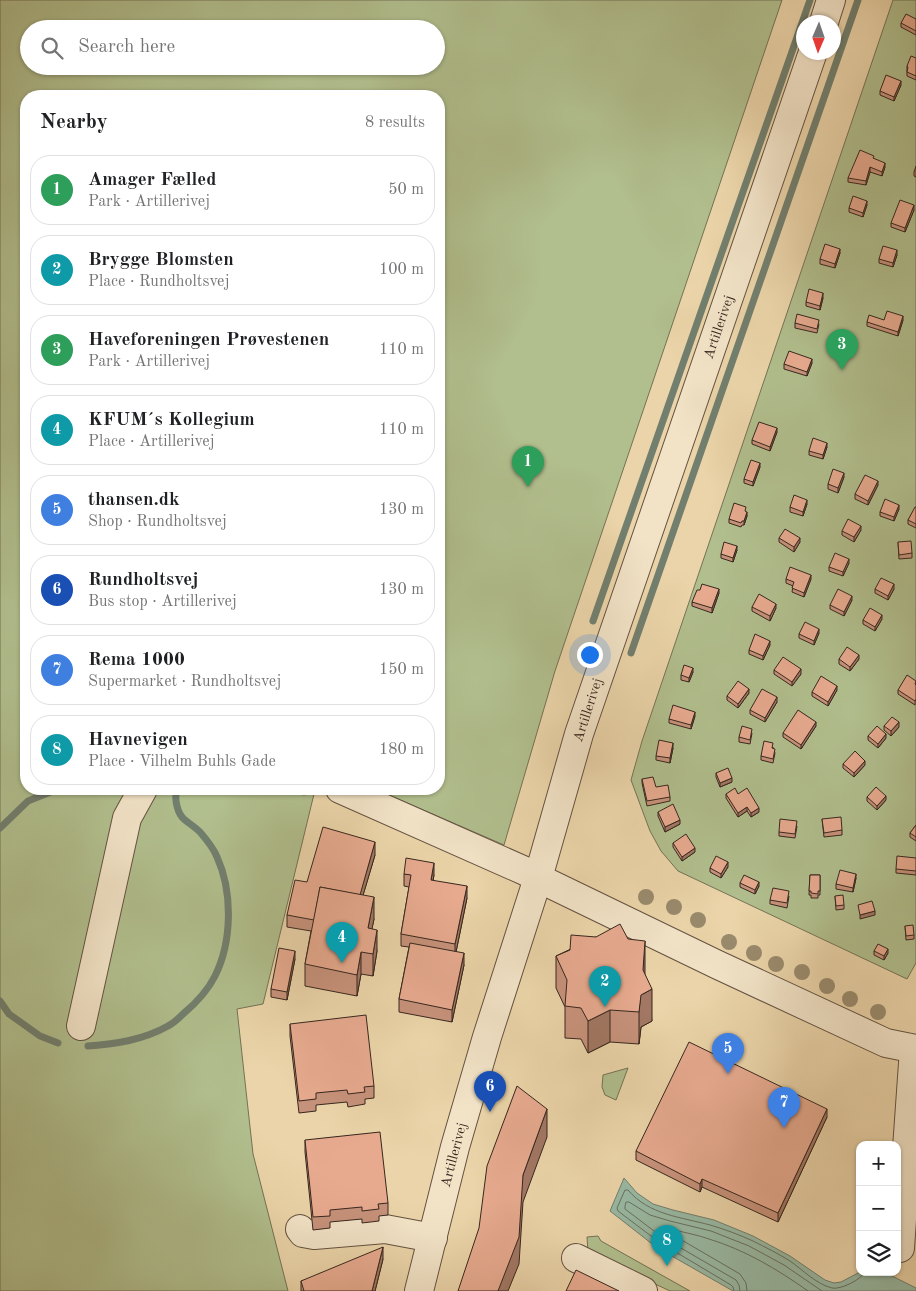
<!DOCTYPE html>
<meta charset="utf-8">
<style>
:root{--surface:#fff;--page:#f2f2f2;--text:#202124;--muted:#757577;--line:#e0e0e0;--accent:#ea580c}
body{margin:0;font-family:"Old Standard TT",serif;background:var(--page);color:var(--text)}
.controls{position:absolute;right:15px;bottom:15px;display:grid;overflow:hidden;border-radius:10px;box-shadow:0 1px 4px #0004}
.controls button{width:45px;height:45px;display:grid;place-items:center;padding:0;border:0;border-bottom:1px solid var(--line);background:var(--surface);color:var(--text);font:25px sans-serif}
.compass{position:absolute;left:796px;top:15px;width:45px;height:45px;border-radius:50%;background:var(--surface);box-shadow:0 1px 4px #0004;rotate:182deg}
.you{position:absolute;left:589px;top:654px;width:18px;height:18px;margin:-12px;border:4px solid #fff;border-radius:50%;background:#1a73e8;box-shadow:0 0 0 8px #1a73e833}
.badge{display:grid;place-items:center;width:32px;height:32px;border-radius:50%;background:var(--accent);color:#fff;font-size:16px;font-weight:700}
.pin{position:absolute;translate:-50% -41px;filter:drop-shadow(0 1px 2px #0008)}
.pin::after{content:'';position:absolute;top:26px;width:18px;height:15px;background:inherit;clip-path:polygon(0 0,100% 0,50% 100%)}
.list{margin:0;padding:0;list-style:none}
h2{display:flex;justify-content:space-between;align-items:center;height:65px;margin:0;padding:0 20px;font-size:21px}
h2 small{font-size:16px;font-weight:400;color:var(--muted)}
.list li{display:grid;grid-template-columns:32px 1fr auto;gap:15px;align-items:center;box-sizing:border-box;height:70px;margin:0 10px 10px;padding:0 10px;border:1px solid var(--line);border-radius:20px}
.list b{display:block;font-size:19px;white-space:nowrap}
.list p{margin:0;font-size:16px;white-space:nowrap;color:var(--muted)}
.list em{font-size:16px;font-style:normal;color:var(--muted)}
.icon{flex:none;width:28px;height:28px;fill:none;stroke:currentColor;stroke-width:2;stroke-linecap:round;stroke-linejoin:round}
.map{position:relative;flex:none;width:916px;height:1291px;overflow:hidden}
.search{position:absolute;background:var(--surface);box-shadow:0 1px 4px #0004;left:20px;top:20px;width:425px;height:55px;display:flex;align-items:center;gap:12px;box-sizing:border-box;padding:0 18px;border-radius:28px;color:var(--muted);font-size:19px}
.panel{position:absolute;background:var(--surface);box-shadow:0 1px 4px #0004;left:20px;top:90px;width:425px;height:705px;border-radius:20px}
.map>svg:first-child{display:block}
</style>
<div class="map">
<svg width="916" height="1291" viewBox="0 0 916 1291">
<rect width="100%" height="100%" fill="#ebd4a9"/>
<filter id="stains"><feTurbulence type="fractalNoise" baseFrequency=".004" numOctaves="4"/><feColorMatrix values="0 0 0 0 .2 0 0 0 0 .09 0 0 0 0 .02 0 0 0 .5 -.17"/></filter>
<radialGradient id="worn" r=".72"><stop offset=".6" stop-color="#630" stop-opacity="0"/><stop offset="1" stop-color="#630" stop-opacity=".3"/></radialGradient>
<g fill="#b1be8d" stroke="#747256" fill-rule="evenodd">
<path d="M0 0H782L555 671 504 845 375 789H439V96H26V789H312L311 792 314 794 263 1004 237 1009 253 1154 288 1291H0ZM29 29H436V66H29Z"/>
<path d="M893 0H916V963L907 979 678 871 661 851 650 831 631 780 642 741Z"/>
<path d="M628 1068 616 1100 605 1095 602 1087 603 1075Z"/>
<path d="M598 1236 601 1241 690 1291H670L588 1252 587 1237Z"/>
</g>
<path fill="#99b9a3" stroke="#727f6e" d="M624 1178 637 1193 653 1204 673 1210 714 1220 753 1236 790 1256 825 1280 834 1283 841 1282 860 1272H878L888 1274 916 1288V1291H733L656 1247 610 1211Z"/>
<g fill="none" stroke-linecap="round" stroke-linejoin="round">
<g stroke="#687060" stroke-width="1">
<path d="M734 1291 733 1287 731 1285 659 1242 618 1211 617 1208 625 1190H628C649 1215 681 1217 710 1225 724 1229 740 1235 753 1241 765 1247 779 1254 790 1261 803 1270 816 1284 832 1288 840 1290 861 1280 865 1272"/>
<path d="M740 1291 739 1285 736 1280 662 1237 625 1209V1206L626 1202H629L650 1215 670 1221 711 1231 749 1246 784 1265 822 1291"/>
<path d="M747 1291 746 1283 740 1274 673 1235 672 1231 675 1230C686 1233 698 1235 709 1239 745 1250 777 1269 808 1291"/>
</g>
<g stroke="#727f6e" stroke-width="7">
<path d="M593 621 810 0"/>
<path d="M631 653 858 0"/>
<path d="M293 789 304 792"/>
<path d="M0 828 28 801 53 791 65 789"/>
<path d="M0 1001 9 1014 40 1036 58 1043"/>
<path d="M88 1046C116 1044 143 1040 168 1026 174 1023 179 1018 183 1014 195 1004 208 990 215 976 232 942 233 892 217 857 214 849 206 839 200 832 196 828 190 824 185 820 177 814 174 798 177 789"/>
</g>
<g stroke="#645241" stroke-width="30">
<g id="minor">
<path d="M824 22 831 0"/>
<path d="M340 789 525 871 538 878 718 965 886 1043 916 1049"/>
<path d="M81 1026 127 818 143 789"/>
<path d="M300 1229 303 1233 314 1235 385 1229 433 1238"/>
<path d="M900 1248 914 1049"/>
<path d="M576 1258 643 1291"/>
<path d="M419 1291 455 1147 487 1037 538 878 579 734 813 52"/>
</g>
</g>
<use href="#minor" stroke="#f2e3c7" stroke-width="28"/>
</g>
<g fill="#998a6c">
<circle cx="646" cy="897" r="8"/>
<circle cx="674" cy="907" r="8"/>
<circle cx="698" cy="920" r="8"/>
<circle cx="729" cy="942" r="8"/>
<circle cx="754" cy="953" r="8"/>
<circle cx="776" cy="964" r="8"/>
<circle cx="802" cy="972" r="8"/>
<circle cx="827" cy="986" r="8"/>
<circle cx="850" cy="999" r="8"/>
<circle cx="878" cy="1012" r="8"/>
</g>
<g fill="#c7927b" stroke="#37271e">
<path d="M916 19V35L901 27V23Z"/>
<path d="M916 58V80L907 76V66Z"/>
<path d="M901 85 894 101 880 95V91Z"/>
<path d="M874 159 885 167 882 176 870 172 866 185 848 182V178Z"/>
<path d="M916 166V177L914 176V172Z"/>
<path d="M867 205 863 217 849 212V208Z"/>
<path d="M914 210 905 232 891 227V223Z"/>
<path d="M840 253 835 268 820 264V259Z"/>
<path d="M897 255 893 267 879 263V259Z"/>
<path d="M823 298 820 310 806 306V302Z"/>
<path d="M884 320H903L898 336 867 326V322Z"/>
<path d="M795 323 819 324 817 333 795 328Z"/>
<path d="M812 363 807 376 784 369V364Z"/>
<path d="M777 432 770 451 752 444V440Z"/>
<path d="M827 447 823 459 809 455V451Z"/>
<path d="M760 467 753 486 744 483V479Z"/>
<path d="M844 477 838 493 828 489V484Z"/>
<path d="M878 485 868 505 855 499V494Z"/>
<path d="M807 504 803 516 790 512V507Z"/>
<path d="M916 507V528L908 524V520Z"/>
<path d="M899 509 894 521 880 516V512Z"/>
<path d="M746 512 747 516 744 525H742L741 527 729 523V519Z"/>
<path d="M861 530 854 542 842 535V531Z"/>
<path d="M779 538 800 542 794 552 779 542Z"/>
<path d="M898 542 912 553V558L899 559Z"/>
<path d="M737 550 733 562 721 558V554Z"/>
<path d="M849 563 843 576 829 571V567Z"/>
<path d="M786 579H811L804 597 792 592 793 586 786 583Z"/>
<path d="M875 589H894L888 600 875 593Z"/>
<path d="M719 593 712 613 692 606V602Z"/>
<path d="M852 600 844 616 830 609V605Z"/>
<path d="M752 607 776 608 770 621 752 611Z"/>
<path d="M882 619 875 631 863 624V620Z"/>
<path d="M819 633 814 645 799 638V634Z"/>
<path d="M770 645 763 660 749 654V650Z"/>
<path d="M839 659H859L850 671 839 664Z"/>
<path d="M774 670 801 674 792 686 774 674Z"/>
<path d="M693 672 689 682 681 680V675Z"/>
<path d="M916 681 915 705 898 694V690Z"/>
<path d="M837 690 828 706 812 696V692Z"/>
<path d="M749 693 738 708 727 700V696Z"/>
<path d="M777 702 765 722 750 714V710Z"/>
<path d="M695 716 691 729 669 723V719Z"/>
<path d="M816 726 801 749 783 737V733Z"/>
<path d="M884 726 899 727 891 736 884 730Z"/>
<path d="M752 733 750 744 739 742V737Z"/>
<path d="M868 736 886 738 878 748 868 740Z"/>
<path d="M773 747V748L775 753 773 763 761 760V756Z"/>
<path d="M673 748 670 763 656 760V756Z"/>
<path d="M843 764 865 765 854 777 843 768Z"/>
<path d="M716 773 732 782 720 787 716 777Z"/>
<path d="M642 779 670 797V801L647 806 642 783Z"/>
<path d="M726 794H738L759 812 751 817 747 811 738 817 726 798Z"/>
<path d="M867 797 886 800 877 810 867 801Z"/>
<path d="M658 812 680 824 665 832 658 816Z"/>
<path d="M822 819 842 830V835L824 837Z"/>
<path d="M916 825V841L910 837V833Z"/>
<path d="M797 826 795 838 779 836V832Z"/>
<path d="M673 843 695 852 682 861 673 847Z"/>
<path d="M375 855 363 895 374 919 372 928 377 951 373 976 361 974 357 996 305 986V964L311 931 287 927V915L307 882Z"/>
<path d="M916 858V875L896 873V869Z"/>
<path d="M728 867 721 878 710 872V868Z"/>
<path d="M404 874 434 875 433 880 467 898 456 952 464 965 452 1022 399 1012V999L409 947 401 946V934L409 887 404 886Z"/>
<path d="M810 875H820V895H818V898H811V895H809Z"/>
<path d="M856 878 853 892 836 889V884Z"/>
<path d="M740 883 759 886 755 894 740 887Z"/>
<path d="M789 896 787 908 770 904V900Z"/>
<path d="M835 896 844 905V909L836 910Z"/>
<path d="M905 926 914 935V939L906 940Z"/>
<path d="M596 937 645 975 652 1021 641 1027 639 1044 610 1042 588 1053 581 1039 565 1038V1007L556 988V956Z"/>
<path d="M874 951 888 953 884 960 874 955Z"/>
<path d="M295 959 287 1000 271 997V989Z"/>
<path d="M290 1024 374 1086V1098L365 1099V1104L348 1107 347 1102 316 1105V1111L299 1113 290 1036Z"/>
<path d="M827 1117 778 1222 702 1187 700 1192 636 1160V1151Z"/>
<path d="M305 1140 388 1203V1215L379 1216V1221L362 1223V1219L330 1222V1228L313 1230 305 1152Z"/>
<path d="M383 1259 375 1291H301V1281Z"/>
</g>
<g fill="#a27764" stroke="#37271e">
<path d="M901 81V85L894 101V97Z"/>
<path d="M885 163V167L882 176V172Z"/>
<path d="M870 167V172L866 185V181Z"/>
<path d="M867 201V205L863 217V213Z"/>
<path d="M914 205V210L905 232V228Z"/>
<path d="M840 249V253L835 268V264Z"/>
<path d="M897 250V255L893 267V263Z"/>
<path d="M823 293V298L820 310V306Z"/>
<path d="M903 316V320L898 336V332Z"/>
<path d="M812 359V363L807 376V372Z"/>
<path d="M777 428V432L770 451V447Z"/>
<path d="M827 443V447L823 459V455Z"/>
<path d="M760 463V467L753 486V482Z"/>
<path d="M844 473V477L838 493V488Z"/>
<path d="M878 481V485L868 505V501Z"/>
<path d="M807 500V504L803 516V512Z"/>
<path d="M899 505V509L894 521V517Z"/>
<path d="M747 512V516L744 525V521Z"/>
<path d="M861 526V530L854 542V537Z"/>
<path d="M800 538V542L794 552V547Z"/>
<path d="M737 546V550L733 562V558Z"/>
<path d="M849 559V563L843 576V572Z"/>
<path d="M811 575V579L804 597V593Z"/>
<path d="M894 584V589L888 600V596Z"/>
<path d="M719 589V593L712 613V608Z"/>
<path d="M852 596V600L844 616V612Z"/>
<path d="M776 604V608L770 621V616Z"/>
<path d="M882 615V619L875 631V627Z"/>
<path d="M819 629V633L814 645V641Z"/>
<path d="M770 641V645L763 660V656Z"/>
<path d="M859 655V659L850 671V667Z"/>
<path d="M693 668V672L689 682V678Z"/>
<path d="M801 669V674L792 686V682Z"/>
<path d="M837 686V690L828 706V702Z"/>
<path d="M749 689V693L738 708V704Z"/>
<path d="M777 697V702L765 722V718Z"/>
<path d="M695 712V716L691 729V725Z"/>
<path d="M816 722V726L801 749V745Z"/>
<path d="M899 722V727L891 736V731Z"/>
<path d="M886 734V738L878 748V744Z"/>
<path d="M673 743V748L670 763V758Z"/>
<path d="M865 761V765L854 777V773Z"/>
<path d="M732 778V782L720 787V783Z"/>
<path d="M886 796V800L877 810V806Z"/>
<path d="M747 807V811L738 817V813Z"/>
<path d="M759 808V812L751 817V813Z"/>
<path d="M680 820V824L665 832V827Z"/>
<path d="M375 842V855L359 909V897Z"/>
<path d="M695 848V852L682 861V857Z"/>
<path d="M728 862V867L721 878V874Z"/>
<path d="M434 863V875L431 892V880Z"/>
<path d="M856 874V878L853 892V888Z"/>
<path d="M759 882V886L755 894V890Z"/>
<path d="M467 886V898L455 957V944Z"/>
<path d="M374 897V919L368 949V928Z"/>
<path d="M875 911V915L860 919V915Z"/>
<path d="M377 930V951L373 976V954Z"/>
<path d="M645 941V973L643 994 652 989V1021L641 1027 639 1044V1012Z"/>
<path d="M888 949V953L884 960V956Z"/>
<path d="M295 951V959L287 1000V992Z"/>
<path d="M361 952V974L357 996V975Z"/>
<path d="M464 953V965L452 1022V1010Z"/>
<path d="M610 1010V1042L588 1053V1021Z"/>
<path d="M547 1109V1137L523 1202 519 1264 508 1291H498L523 1175Z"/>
<path d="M827 1109V1117L778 1222V1213Z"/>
<path d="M702 1179V1187L700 1192V1184Z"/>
<path d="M383 1247V1259L375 1291H372Z"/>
</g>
<g fill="#e7aa8f" stroke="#37271e">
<path d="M906 14 916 19V31L901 23Z"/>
<path d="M911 56 916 58V76L907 72 908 67 907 66Z"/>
<path d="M886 75 901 81 894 97 880 91Z"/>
<path d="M860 150 874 156 873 158 885 163 882 172 870 167 866 181 848 178Z"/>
<path d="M853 196 867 201 863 213 849 208Z"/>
<path d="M900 200 914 205 905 228 891 223Z"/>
<path d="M825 244 840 249 835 264 820 259Z"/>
<path d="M883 246 897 250 893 263 879 259Z"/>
<path d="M809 289 823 293 820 306 806 302Z"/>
<path d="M887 311 903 316 898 332 867 322 869 315 884 320Z"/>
<path d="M797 314 819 320 817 329 795 323Z"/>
<path d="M789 351 812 359 807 372 784 364Z"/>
<path d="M759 422 777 428 770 447 752 440Z"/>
<path d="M813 438 827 443 823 455 809 451Z"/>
<path d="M751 460 760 463 753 482 744 479Z"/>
<path d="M833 469 844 473 838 488 828 484Z"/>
<path d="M865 475 878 481 868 501 855 494Z"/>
<path d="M794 495 807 500 803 512 790 507Z"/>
<path d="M885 499 899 505 894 517 880 512Z"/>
<path d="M734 503 746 507 745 511 747 512 744 521H742L741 523 729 519Z"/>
<path d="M915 507H916V524L908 520Z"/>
<path d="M848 519 861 526 854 537 842 531Z"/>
<path d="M785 529 800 538 794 547 779 538Z"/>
<path d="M911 541 912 553 899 555 898 542Z"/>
<path d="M724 542 737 546 733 558 721 554Z"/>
<path d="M835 553 849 559 843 572 829 567Z"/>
<path d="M790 567 811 575 804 593 792 588 794 582 786 579Z"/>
<path d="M881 578 894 584 888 596 875 589Z"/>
<path d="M702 584 719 589 712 608 692 602 697 590H700Z"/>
<path d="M838 589 852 596 844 612 830 605Z"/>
<path d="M759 594 776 604 770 616 752 607Z"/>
<path d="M870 608 882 615 875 627 863 620Z"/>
<path d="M805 622 819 629 814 641 799 634Z"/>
<path d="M755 634 770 641 763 656 749 650Z"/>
<path d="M847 647 859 655 850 667 839 659Z"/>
<path d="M783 657 801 669 792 682 774 670Z"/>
<path d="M684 665 693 668 689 678 681 675Z"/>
<path d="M907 675 916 681 915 684 916 685V699L915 701 898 690Z"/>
<path d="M821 676 837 686 828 702 812 692Z"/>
<path d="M738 681 749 689 738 704 727 696Z"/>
<path d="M762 689 777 697 765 718 750 710Z"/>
<path d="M673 705 695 712 691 725 669 719Z"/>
<path d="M798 710 816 722 801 745 783 733Z"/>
<path d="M892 717 899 722 891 731 884 726Z"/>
<path d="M742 726 752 729 750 740 739 737Z"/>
<path d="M877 726 886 734 878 744 868 736Z"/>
<path d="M659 740 673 743 670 758 656 756Z"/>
<path d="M764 741 773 743 772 748 775 749 773 759 761 756Z"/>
<path d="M855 751 865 761 854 773 843 764Z"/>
<path d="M728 768 732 778 720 783 716 773Z"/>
<path d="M653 777 656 787 668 785 670 797 647 801 642 779Z"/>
<path d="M876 787 886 796 877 806 867 797Z"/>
<path d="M735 788 738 794 747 788 759 808 751 813 747 807 738 813 726 794Z"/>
<path d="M673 804 680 820 665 827 658 812Z"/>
<path d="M841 817 842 830 824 833 822 819Z"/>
<path d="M780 819 797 821 795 834 779 832Z"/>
<path d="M916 825V837L910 833Z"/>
<path d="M323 827 375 842 360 895 320 887 314 920 287 915 295 880 307 882Z"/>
<path d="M686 834 695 848 682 857 673 843Z"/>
<path d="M716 856 728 862 721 874 710 868Z"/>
<path d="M897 856 916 858V871L896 869Z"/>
<path d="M406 858 434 863 431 880 467 886 455 944 401 934 411 875 404 874Z"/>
<path d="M840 870 856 874 853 888 836 884Z"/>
<path d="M744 875 759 882 755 890 740 883Z"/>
<path d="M810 875H820V891H818V894L811 893V891H809Z"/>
<path d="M320 887 374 897 368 928 377 930 373 954 361 952 357 975 305 964Z"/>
<path d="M773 888 789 891 787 903 770 900Z"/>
<path d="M843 895 844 905 836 906 835 896Z"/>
<path d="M872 901 875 911 860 915 858 905Z"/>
<path d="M620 924 628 939 645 941 643 970 652 989 641 995 639 1012 610 1010 588 1021 581 1008 565 1006 567 980 556 956 570 950 571 935 596 937Z"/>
<path d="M913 925 914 935 906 936 905 926Z"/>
<path d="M410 943 464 953 452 1010 399 999Z"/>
<path d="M878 944 888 949 884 956 874 951Z"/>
<path d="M279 948 295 951 287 992 271 989Z"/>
<path d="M366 1015 374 1086 364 1087 365 1092 348 1094 347 1090 316 1093V1099L299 1101 290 1024Z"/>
<path d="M689 1042 827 1109 778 1213 702 1179 700 1184 636 1151Z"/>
<path d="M517 1086 547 1109 523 1175 519 1237 498 1291H458L479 1228 487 1166Z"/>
<path d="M380 1132 388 1203 378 1204 379 1209 362 1211V1207L330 1210V1216L313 1217 305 1140Z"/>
<path d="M383 1247 372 1291H304L301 1281Z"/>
<path d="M576 1270 619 1291H566Z"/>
</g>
<g text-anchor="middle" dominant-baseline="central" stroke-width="4" stroke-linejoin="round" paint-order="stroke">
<g font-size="14" fill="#37271e" stroke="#f2e3c7">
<text transform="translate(719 327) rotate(-71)">Artillerivej</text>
<text transform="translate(588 710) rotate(-72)">Artillerivej</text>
<text transform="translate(454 1155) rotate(-75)">Artillerivej</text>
</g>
</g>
<rect width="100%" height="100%" filter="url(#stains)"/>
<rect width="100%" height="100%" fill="url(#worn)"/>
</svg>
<div class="controls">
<button>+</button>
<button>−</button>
<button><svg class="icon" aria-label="layers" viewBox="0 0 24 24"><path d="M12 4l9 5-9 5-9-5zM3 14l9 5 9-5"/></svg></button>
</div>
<svg class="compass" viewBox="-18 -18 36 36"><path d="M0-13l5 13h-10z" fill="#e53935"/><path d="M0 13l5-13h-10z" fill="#757577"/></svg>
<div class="you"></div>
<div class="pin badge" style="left:528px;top:487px;background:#2e9e5b">1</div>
<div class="pin badge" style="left:605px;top:1007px;background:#0f9aa8">2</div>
<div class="pin badge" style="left:842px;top:370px;background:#2e9e5b">3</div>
<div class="pin badge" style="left:342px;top:963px;background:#0f9aa8">4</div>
<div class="pin badge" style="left:728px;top:1074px;background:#3f7fe0">5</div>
<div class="pin badge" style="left:490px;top:1112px;background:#1a4fb4">6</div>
<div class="pin badge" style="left:784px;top:1128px;background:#3f7fe0">7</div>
<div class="pin badge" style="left:667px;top:1266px;background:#0f9aa8">8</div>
<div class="search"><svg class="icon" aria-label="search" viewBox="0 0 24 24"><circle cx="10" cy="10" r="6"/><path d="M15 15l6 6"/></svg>Search here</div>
<section class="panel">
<h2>Nearby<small>8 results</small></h2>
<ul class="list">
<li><span class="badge" style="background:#2e9e5b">1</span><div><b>Amager Fælled</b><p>Park · Artillerivej</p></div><em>50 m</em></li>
<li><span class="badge" style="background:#0f9aa8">2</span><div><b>Brygge Blomsten</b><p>Place · Rundholtsvej</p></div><em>100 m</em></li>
<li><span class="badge" style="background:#2e9e5b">3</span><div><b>Haveforeningen Prøvestenen</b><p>Park · Artillerivej</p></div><em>110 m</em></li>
<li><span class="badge" style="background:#0f9aa8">4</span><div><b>KFUM´s Kollegium</b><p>Place · Artillerivej</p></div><em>110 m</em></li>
<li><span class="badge" style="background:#3f7fe0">5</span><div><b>thansen.dk</b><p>Shop · Rundholtsvej</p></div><em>130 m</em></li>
<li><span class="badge" style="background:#1a4fb4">6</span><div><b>Rundholtsvej</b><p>Bus stop · Artillerivej</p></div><em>130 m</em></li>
<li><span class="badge" style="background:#3f7fe0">7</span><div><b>Rema 1000</b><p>Supermarket · Rundholtsvej</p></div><em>150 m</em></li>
<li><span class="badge" style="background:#0f9aa8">8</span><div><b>Havnevigen</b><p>Place · Vilhelm Buhls Gade</p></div><em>180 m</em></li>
</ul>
</section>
</div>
